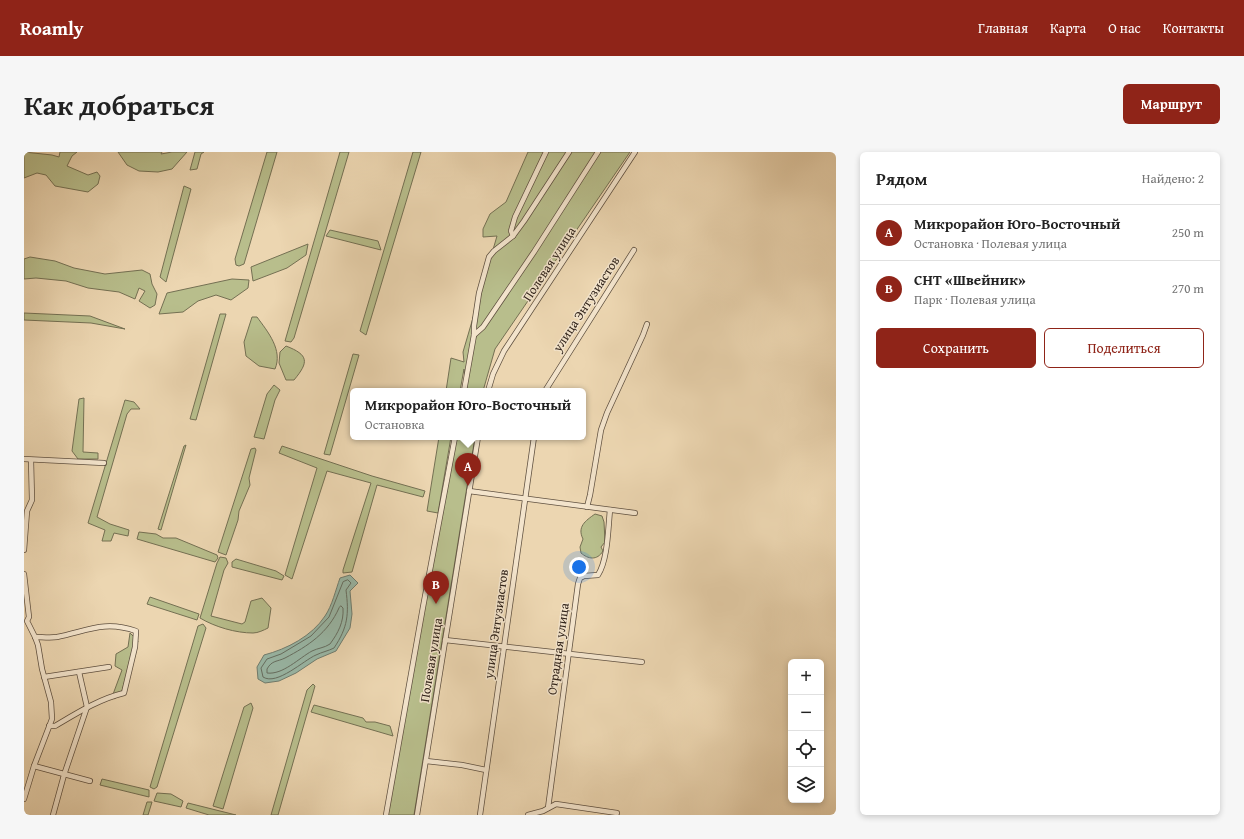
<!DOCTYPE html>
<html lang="ru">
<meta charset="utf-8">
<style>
:root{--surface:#fff;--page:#f6f6f6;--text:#222;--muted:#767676;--line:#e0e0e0;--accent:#8f2418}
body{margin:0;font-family:"Gentium Book Plus",serif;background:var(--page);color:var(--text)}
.controls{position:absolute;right:12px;bottom:12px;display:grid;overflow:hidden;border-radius:6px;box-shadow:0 2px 6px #0003}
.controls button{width:36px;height:36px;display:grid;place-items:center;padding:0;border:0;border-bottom:1px solid var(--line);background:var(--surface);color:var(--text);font:20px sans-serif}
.you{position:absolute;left:555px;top:415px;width:14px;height:14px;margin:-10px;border:3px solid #fff;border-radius:50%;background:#1a73e8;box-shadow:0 0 0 6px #1a73e833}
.badge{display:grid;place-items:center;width:26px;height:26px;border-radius:50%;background:var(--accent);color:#fff;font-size:13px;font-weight:700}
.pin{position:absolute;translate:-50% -33px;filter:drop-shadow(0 1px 2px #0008)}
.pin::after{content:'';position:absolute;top:21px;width:14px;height:12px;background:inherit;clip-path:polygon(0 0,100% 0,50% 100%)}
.popup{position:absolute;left:326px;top:236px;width:236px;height:52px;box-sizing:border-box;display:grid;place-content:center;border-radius:6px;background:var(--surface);filter:drop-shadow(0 1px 3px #0005);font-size:13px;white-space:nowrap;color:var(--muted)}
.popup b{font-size:15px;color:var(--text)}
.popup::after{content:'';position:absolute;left:50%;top:100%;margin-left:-8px;border:8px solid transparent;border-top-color:var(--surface)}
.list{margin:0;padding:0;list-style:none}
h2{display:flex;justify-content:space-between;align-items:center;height:52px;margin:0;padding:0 16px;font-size:17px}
h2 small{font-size:13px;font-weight:400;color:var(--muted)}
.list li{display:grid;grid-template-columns:26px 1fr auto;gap:12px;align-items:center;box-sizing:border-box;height:56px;padding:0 16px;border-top:1px solid var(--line)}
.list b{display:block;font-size:15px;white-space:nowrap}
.list p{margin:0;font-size:13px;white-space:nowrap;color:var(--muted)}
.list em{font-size:13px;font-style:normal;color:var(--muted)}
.actions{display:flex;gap:8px;padding:12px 16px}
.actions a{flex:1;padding:9px 0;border:1px solid var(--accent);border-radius:6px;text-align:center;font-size:14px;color:var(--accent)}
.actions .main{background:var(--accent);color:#fff}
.icon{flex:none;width:22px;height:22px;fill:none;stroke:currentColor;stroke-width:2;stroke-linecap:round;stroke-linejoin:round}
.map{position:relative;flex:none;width:812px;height:663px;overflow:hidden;border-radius:6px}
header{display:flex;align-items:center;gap:24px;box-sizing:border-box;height:56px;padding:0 20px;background:var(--accent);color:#fff}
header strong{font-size:19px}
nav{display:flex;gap:22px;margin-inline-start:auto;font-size:14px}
.intro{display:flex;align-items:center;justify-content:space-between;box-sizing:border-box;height:96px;padding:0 24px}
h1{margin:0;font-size:28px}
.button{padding:10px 18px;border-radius:6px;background:var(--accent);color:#fff;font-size:14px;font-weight:700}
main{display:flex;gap:24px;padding:0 24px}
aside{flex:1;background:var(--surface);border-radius:6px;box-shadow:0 2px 6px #0003}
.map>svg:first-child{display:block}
</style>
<header>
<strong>Roamly</strong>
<nav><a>Главная</a><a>Карта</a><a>О нас</a><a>Контакты</a></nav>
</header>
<div class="intro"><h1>Как добраться</h1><a class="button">Маршрут</a></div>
<main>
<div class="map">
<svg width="812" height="663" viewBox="0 0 812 663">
<rect width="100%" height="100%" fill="#ecd6b1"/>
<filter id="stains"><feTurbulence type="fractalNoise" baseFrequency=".005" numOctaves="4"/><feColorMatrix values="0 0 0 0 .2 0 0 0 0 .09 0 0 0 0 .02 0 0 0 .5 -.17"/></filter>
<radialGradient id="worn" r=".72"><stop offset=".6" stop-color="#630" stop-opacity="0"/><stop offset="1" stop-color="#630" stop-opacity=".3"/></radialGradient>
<g fill="#b8be8c" stroke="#747053">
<path d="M0 0 28 3 35 5 36 0H53L48 4 43 14 64 23 73 20 76 24 74 32 64 40 31 34 22 23 13 21 0 26Z"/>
<path d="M94 0H138L137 2 148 0H163L148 17 134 20 115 19 103 13Z"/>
<path d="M171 0H180L177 2 173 17 166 18Z"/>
<path d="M243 0H253L220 112 215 114 212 113 211 107Z"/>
<path d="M316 0H325L270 186 267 190 261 189Z"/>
<path d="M389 0H397L342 183 336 179Z"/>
<path d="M504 0H606L471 197 459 239H439L441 230 440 217 436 239H422L427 206 440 210 439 200 473 84 459 85V77L466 62 482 50Z"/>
<path d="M160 34 167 37 142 130 136 125Z"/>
<path d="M306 78 354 89 357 98 302 84Z"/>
<path d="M284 92 282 103 263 116 229 129 227 115Z"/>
<path d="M6 105 31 109 50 116 81 122 118 118 126 122 128 132 133 142 131 153 126 156 115 149 121 139 115 136 111 147 95 140 64 136 42 129 12 126 0 127V107Z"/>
<path d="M208 127 225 128 224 136 207 148 192 143 174 149 159 160 135 162 143 141Z"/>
<path d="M0 161 66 164 101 177 67 171 0 168Z"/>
<path d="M196 162H202L172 268 166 267Z"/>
<path d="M228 165H233C244 180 259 198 251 217L235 214 222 204 220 190Z"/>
<path d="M262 194C285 203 285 210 270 228H262L255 211 256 200Z"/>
<path d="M329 202 335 203 306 303 300 302Z"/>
<path d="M250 233 256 238 251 248 240 287 230 285 243 242Z"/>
<path d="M60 246 59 300 74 301V307H54L48 299 55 247Z"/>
<path d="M101 248 110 250 116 257H107L103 262 73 365 86 372 105 378 104 384 90 381 87 389H78L81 378 64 371Z"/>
<path d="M415 285H427L414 361 403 359Z"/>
<path d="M431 285H451L390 663H362Z"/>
<path d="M162 293 137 378 134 377 160 294Z"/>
<path d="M258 294 348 324 401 339 399 345 353 333 328 420 319 421V418L347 331 303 319 268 427 261 423 293 316 255 301Z"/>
<path d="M231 296 232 298 225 326 226 333 215 359 214 368 202 403 194 400 227 297Z"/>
<path d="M571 362 578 364 580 370 581 390 577 395 579 399C573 409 564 407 557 401L556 395 559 387C553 375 561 369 571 362Z"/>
<path d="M115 380 132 382 139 386H152L193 403 194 406 191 410 113 387Z"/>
<path d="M196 405 202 406 204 411 200 418 187 464 218 472 221 470 227 449 238 446 247 456 244 476C240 478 234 481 229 481 212 481 191 475 176 466L193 411Z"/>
<path d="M212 407 252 419 260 424 258 428 208 415V410Z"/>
<path d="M126 445 175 462 173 468 123 452Z"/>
<path d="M179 472 182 476 133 635 130 637 126 635 174 474Z"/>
<path d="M106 481 114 489 97 542 90 547 88 545 98 518 91 514 92 502 104 495Z"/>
<path d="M289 532 291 534 254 663H247L283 538Z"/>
<path d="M227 551 229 556 199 657 189 654 220 555Z"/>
<path d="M290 553 339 566 342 570H351L366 574 369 584 287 560Z"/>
<path d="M78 627 125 638V645L76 633Z"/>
<path d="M133 641 147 642 159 649 157 655 130 649Z"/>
<path d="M123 650H128L124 663H119Z"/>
<path d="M164 651 212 663H185L162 656Z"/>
</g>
<path fill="#99b9a9" stroke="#6f7d70" d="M326 423 334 431 326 439 328 462 326 476 312 499 293 507 272 521 255 529 241 531 234 527 233 515 240 503C263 497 288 484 301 464 308 454 312 437 316 426Z"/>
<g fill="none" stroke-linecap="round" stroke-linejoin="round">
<g stroke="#646e62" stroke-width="1">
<path d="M324 428 327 431 322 438C325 462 324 475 310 496 304 499 298 500 292 503 280 508 253 534 239 525L237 516 243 507 257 502 287 484 305 465 319 430Z"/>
<path d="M317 454 319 456C320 470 314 481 306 492 300 496 294 496 288 499 275 506 259 523 243 521V517C248 508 253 510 261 506 284 494 304 481 315 456Z"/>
</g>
<g stroke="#5f5040" stroke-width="6">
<g id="minor">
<path d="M489 84 487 79 491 65 522 0"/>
<path d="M450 183V174L455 141 465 105 470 99 489 84 500 69 545 0"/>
<path d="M440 239 450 183 459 175 510 100 574 0"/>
<path d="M464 239 469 222 480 199 611 0"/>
<path d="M521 239 610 98"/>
<path d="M0 307 80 311"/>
<path d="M445 339 611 361"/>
<path d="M563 355 566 343 577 278 583 261 619 183 623 172"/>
<path d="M0 398 3 359 8 348 7 308"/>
<path d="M0 422 5 465 3 469 11 485 14 493 18 517 27 550 28 567 10 614 0 647"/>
<path d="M11 485C18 485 26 486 33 485 63 479 80 468 112 479L111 495 100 541C75 547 53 561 31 574H25"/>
<path d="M421 488 618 510"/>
<path d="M20 525 85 515"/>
<path d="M402 609 438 613 462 618"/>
<path d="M10 614 66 629"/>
<path d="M524 656 554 432 556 426 560 424 574 423C584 407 584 377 586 358"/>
<path d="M29 663 40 623 63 555 55 520"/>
<path d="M362 663 399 455 431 285"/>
<path d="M393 663 454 285"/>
<path d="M456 663 510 285"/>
<path d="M504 663 519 659 532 652 593 661"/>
</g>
</g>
<use href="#minor" stroke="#f3e4cc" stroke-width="4.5"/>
</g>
<g text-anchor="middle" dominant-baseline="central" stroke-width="3" stroke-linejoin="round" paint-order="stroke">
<g font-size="13" fill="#30231a" stroke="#f3e4cc">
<text transform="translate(525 112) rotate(-57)">Полевая улица</text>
<text transform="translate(562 152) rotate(-57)">улица Энтузиастов</text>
<text transform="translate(472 472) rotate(-82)">улица Энтузиастов</text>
<text transform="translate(534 497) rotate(-82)">Отрадная улица</text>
<text transform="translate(407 508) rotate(-81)">Полевая улица</text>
</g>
</g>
<rect width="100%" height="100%" filter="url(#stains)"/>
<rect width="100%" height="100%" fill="url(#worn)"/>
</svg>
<div class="controls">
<button>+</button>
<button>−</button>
<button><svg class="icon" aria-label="locate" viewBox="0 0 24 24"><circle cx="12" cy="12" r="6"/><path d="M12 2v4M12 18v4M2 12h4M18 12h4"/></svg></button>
<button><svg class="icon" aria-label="layers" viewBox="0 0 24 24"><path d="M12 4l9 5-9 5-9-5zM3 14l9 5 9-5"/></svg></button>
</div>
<div class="you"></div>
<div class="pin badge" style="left:444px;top:334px">A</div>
<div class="popup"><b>Микрорайон Юго-Восточный</b>Остановка</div>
<div class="pin badge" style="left:412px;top:452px">B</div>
</div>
<aside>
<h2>Рядом<small>Найдено: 2</small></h2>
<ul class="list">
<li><span class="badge">A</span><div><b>Микрорайон Юго-Восточный</b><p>Остановка · Полевая улица</p></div><em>250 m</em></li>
<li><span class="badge">B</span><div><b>СНТ «Швейник»</b><p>Парк · Полевая улица</p></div><em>270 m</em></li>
</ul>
<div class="actions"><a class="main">Сохранить</a><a>Поделиться</a></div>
</aside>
</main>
